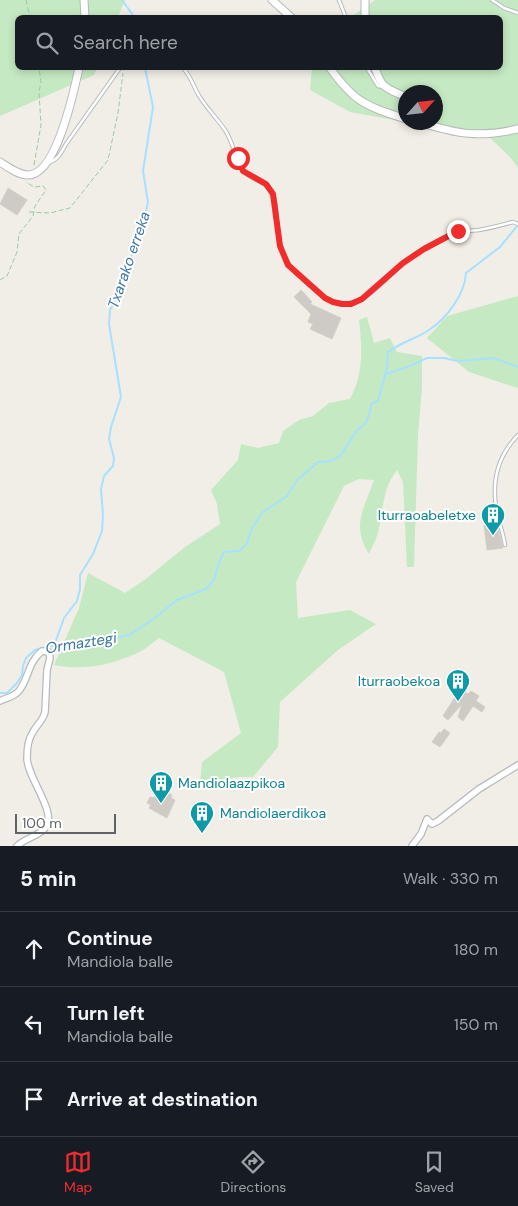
<!DOCTYPE html>
<meta charset="utf-8">
<style>
:root{--surface:#171b24;--page:#242831;--text:#f1f3f6;--muted:#9ea1a6;--line:#363941;--accent:#f12d2c}
body{margin:0;font-family:"DM Sans",sans-serif;background:var(--page);color:var(--text)}
.compass{position:absolute;left:398px;top:85px;width:45px;height:45px;border-radius:50%;background:var(--surface);box-shadow:0 2px 8px #0003;rotate:63deg}
.scale{position:absolute;left:15px;bottom:12px;width:101px;box-sizing:border-box;padding-left:5px;border:2px solid #5e6367;border-top:0;font-size:14px;line-height:18px;white-space:nowrap;color:#5e6367;-webkit-text-stroke:4px #fff;paint-order:stroke}
.stop{position:absolute;width:15px;height:15px;margin:-11px;border:4px solid #f12d2c;border-radius:50%;background:#fff}
.stop.end{background:#f12d2c;border-color:#fff;box-shadow:0 1px 5px #0008}
.list{margin:0;padding:0;list-style:none}
h2{display:flex;justify-content:space-between;align-items:center;height:65px;margin:0;padding:0 20px;font-size:21px}
h2 small{font-size:16px;font-weight:400;color:var(--muted)}
.list li{display:grid;grid-template-columns:32px 1fr auto;gap:15px;align-items:center;box-sizing:border-box;height:75px;padding:0 20px;border-top:1px solid var(--line)}
.list b{display:block;font-size:19px;white-space:nowrap}
.list p{margin:0;font-size:16px;white-space:nowrap;color:var(--muted)}
.list em{font-size:16px;font-style:normal;color:var(--muted)}
.icon{flex:none;width:28px;height:28px;fill:none;stroke:currentColor;stroke-width:2;stroke-linecap:round;stroke-linejoin:round}
.map{position:relative;flex:none;width:518px;height:846px;overflow:hidden}
.search{position:absolute;background:var(--surface);box-shadow:0 2px 8px #0003;left:15px;right:15px;top:15px;height:55px;display:flex;align-items:center;gap:12px;box-sizing:border-box;padding:0 18px;border-radius:8px;color:var(--muted);font-size:19px}
.sheet{height:290px;background:var(--surface)}
nav{display:flex;justify-content:space-around;align-items:center;box-sizing:border-box;height:70px;border-top:1px solid var(--line);background:var(--surface);font-size:14px;color:var(--muted)}
nav a{display:grid;justify-items:center;gap:2px}
nav .on{color:var(--accent)}
.map>svg:first-child{display:block}
</style>
<div class="map">
<svg width="518" height="846" viewBox="0 0 518 846">
<rect width="100%" height="100%" fill="#f1eee7"/>
<g fill="#c5e9c2">
<path d="M0 0H125L118 17 18 18V68H97L94 75 0 116Z"/>
<path d="M375 0H518V168L511 158 490 138 442 126 411 123 436 122V92H406L405 122 350 112 310 90 312 68H500V18L351 17Z"/>
<path d="M518 296V388L469 372 427 338 447 316Z"/>
<path d="M367 317 374 343 390 338 397 352 422 356V387L418 435 414 567H407L403 482 397 470C380 491 384 517 376 539 374 544 371 549 369 554 351 525 364 509 374 480L359 479 344 486 296 582 298 618 350 610 376 624 338 650 280 702 278 747 253 777H239L200 784 202 762 241 733 224 672 159 638C152 643 145 650 137 653 111 665 83 671 54 665L79 608 88 573 125 593 147 578 185 547 220 524 217 504 211 490 238 460 241 444 258 448 279 443 283 431 299 420 313 416 329 403 350 399C364 374 362 347 359 320Z"/>
</g>
<g fill="none" stroke-linecap="round" stroke-linejoin="round">
<g stroke="#a8e0ff" stroke-width="2">
<path d="M122 0 135 18"/>
<path d="M386 374 410 366 427 358H444L458 361 494 358 518 367"/>
<path d="M54 646 64 618 77 601 80 589V575L93 554 102 531 103 515 101 489 104 476 113 466 114 458 109 439 111 427 121 397 109 324 110 310 124 284 134 247 144 221 148 202 143 171 153 107 145 68"/>
<path d="M0 693H7L17 683 22 675 23 666 26 658 35 650 49 646H63L93 639H114L131 634 156 617 177 600 206 589 214 580 219 563 224 552 239 551 246 545 252 528 263 512 287 496 297 480 318 462C342 463 344 450 355 433 358 429 363 426 366 422 369 417 370 409 372 403L378 401 387 368 388 352C401 342 416 339 429 330 447 318 465 294 466 273L500 247 518 225"/>
</g>
</g>
<g fill="#cecbc6" stroke="#d6cfc4">
<path d="M8 188 27 200 17 215 0 204Z"/>
<path d="M301 290 312 302 310 304 341 318 332 339 310 329 313 324 308 322 311 314 294 297Z"/>
<path d="M493 524 494 528H498L503 548 487 550 484 525Z"/>
<path d="M460 689 468 694 471 691 479 696 476 701 485 707 482 712 473 706 463 721 458 717 462 704 448 720 443 716Z"/>
<path d="M444 729 450 733 440 747 432 742 439 732 441 733Z"/>
<path d="M157 791 166 795 167 792 172 795 171 798 175 800 167 818 149 808 151 805 147 803 150 797 154 798Z"/>
</g>
<g fill="none" stroke-linecap="round" stroke-linejoin="round">
<g stroke="#b7babd" stroke-width="4.5">
<g id="service">
<path d="M339 0 346 18"/>
<path d="M492 0 504 8 518 13"/>
<path d="M183 68C190 75 193 85 198 94 206 108 217 118 225 130 233 142 235 157 242 169 249 181 268 180 273 195 278 207 276 220 278 233 282 267 301 277 325 298 358 316 380 284 402 264 415 252 433 243 449 235 459 231 468 231 479 230 490 228 502 225 513 222L518 224"/>
<path d="M367 68 378 86 384 87"/>
<path d="M48 163C58 160 61 153 66 144L120 68"/>
<path d="M505 545C503 532 498 520 496 507 492 479 498 456 518 435"/>
</g>
</g>
<g stroke="#b7babd" stroke-width="8">
<g id="minor">
<path d="M0 701C6 698 13 697 18 692 29 680 27 663 42 651L49 652 50 658 47 670 45 712C43 721 37 724 33 732 28 739 27 749 27 758 27 777 57 812 46 827 40 836 25 838 17 846"/>
<path d="M412 846 421 834 427 819 432 824 438 821 479 789 518 765"/>
</g>
</g>
<g stroke="#b7babd" stroke-width="9">
<g id="tertiary">
<path d="M84 0 85 18"/>
<path d="M272 0 292 18"/>
<path d="M365 0V18"/>
<path d="M330 68C355 103 366 106 406 119"/>
<path d="M375 68C382 89 386 88 406 97"/>
<path d="M419 122C457 134 479 138 518 129"/>
<path d="M0 162C8 167 18 175 28 175 57 175 74 90 79 68"/>
</g>
</g>
<g stroke="#9bcaa5" stroke-width="1" stroke-dasharray="5 2.5" stroke-linecap="butt">
<path d="M26 0 30 18"/>
<path d="M34 165 41 125 39 92 41 82 39 68"/>
<path d="M29 212 50 213 70 208 108 160 118 113 123 73"/>
<path d="M0 280 7 276 17 252 19 234 33 216 35 206 46 190 43 186 34 187 26 182"/>
</g>
<use href="#service" stroke="#fff" stroke-width="2.5"/>
<use href="#minor" stroke="#fff" stroke-width="5.5"/>
<use href="#tertiary" stroke="#fff" stroke-width="7"/>
</g>
<g fill="none" stroke-linecap="round" stroke-linejoin="round">
<path stroke="#f12d2c" stroke-width="6" d="M238 158 243 171 266 184 273 194 280 246 288 265 325 298 333 302 342 304H351L362 299 403 263 424 249 458 231"/>
</g>
<defs>
<g id="building-pin" transform="scale(1.25)"><path d="M0 17L-7.5 6A9.5 9.5 0 1 1 7.5 6Z" fill="#0f9aa8" stroke="#fff"/><path d="M-4-6H4V6H1V3H-1V6H-4ZM-2.5-4.3h1.7v1.8h-1.7ZM.8-4.3h1.7v1.8H.8ZM-2.5-1h1.7V.8h-1.7ZM.8-1h1.7V.8H.8Z" fill="#fff"/></g>
</defs>
<g fill-rule="evenodd">
<use href="#building-pin" x="493" y="515"/>
<use href="#building-pin" x="458" y="681"/>
<use href="#building-pin" x="161" y="783"/>
<use href="#building-pin" x="202" y="813"/>
</g>
<g text-anchor="middle" dominant-baseline="central" stroke-width="4" stroke-linejoin="round" paint-order="stroke">
<g font-size="14" fill="#0d838f" stroke="#fff" text-anchor="end">
<text x="476" y="515">Iturraoabeletxe</text>
<text x="440" y="681">Iturraobekoa</text>
<text x="178" y="783" text-anchor="start">Mandiolaazpikoa</text>
<text x="220" y="813" text-anchor="start">Mandiolaerdikoa</text>
</g>
<g font-size="15" font-style="italic" fill="#3a76a4" stroke="#fff">
<text transform="translate(129 260) rotate(-71)">Txarako erreka</text>
<text transform="translate(81 643) rotate(-9)">Ormaztegi</text>
</g>
</g>
</svg>
<svg class="compass" viewBox="-18 -18 36 36"><path d="M0-13l5 13h-10z" fill="#e53935"/><path d="M0 13l5-13h-10z" fill="#9ea1a6"/></svg>
<div class="scale">100 m</div>
<div class="stop" style="left:238px;top:158px"></div>
<div class="stop end" style="left:458px;top:231px"></div>
<div class="search"><svg class="icon" aria-label="search" viewBox="0 0 24 24"><circle cx="10" cy="10" r="6"/><path d="M15 15l6 6"/></svg>Search here</div>
</div>
<section class="sheet">
<h2>5 min<small>Walk · 330 m</small></h2>
<ul class="list">
<li><svg class="icon" aria-label="ahead" viewBox="0 0 24 24"><path d="M12 20V5M6 11l6-6 6 6"/></svg><div><b>Continue</b><p>Mandiola balle</p></div><em>180 m</em></li>
<li><svg class="icon" aria-label="left" viewBox="0 0 24 24"><path d="M17 20v-9H6M10 6l-5 5 5 5"/></svg><div><b>Turn left</b><p>Mandiola balle</p></div><em>150 m</em></li>
<li><svg class="icon" aria-label="arrive" viewBox="0 0 24 24"><path d="M6 21V4h12l-3 4 3 4H6"/></svg><div><b>Arrive at destination</b></div></li>
</ul>
</section>
<nav>
<a class="on"><svg class="icon" aria-label="map" viewBox="0 0 24 24"><path d="M3 6l6-2 6 2 6-2v14l-6 2-6-2-6 2zM9 4v14M15 6v14"/></svg>Map</a>
<a><svg class="icon" aria-label="directions" viewBox="0 0 24 24"><path d="M12 3l9 9-9 9-9-9zM9 14v-3h6M13 9l2 2-2 2"/></svg>Directions</a>
<a><svg class="icon" aria-label="saved" viewBox="0 0 24 24"><path d="M7 4h10v16l-5-4-5 4z"/></svg>Saved</a>
</nav>
